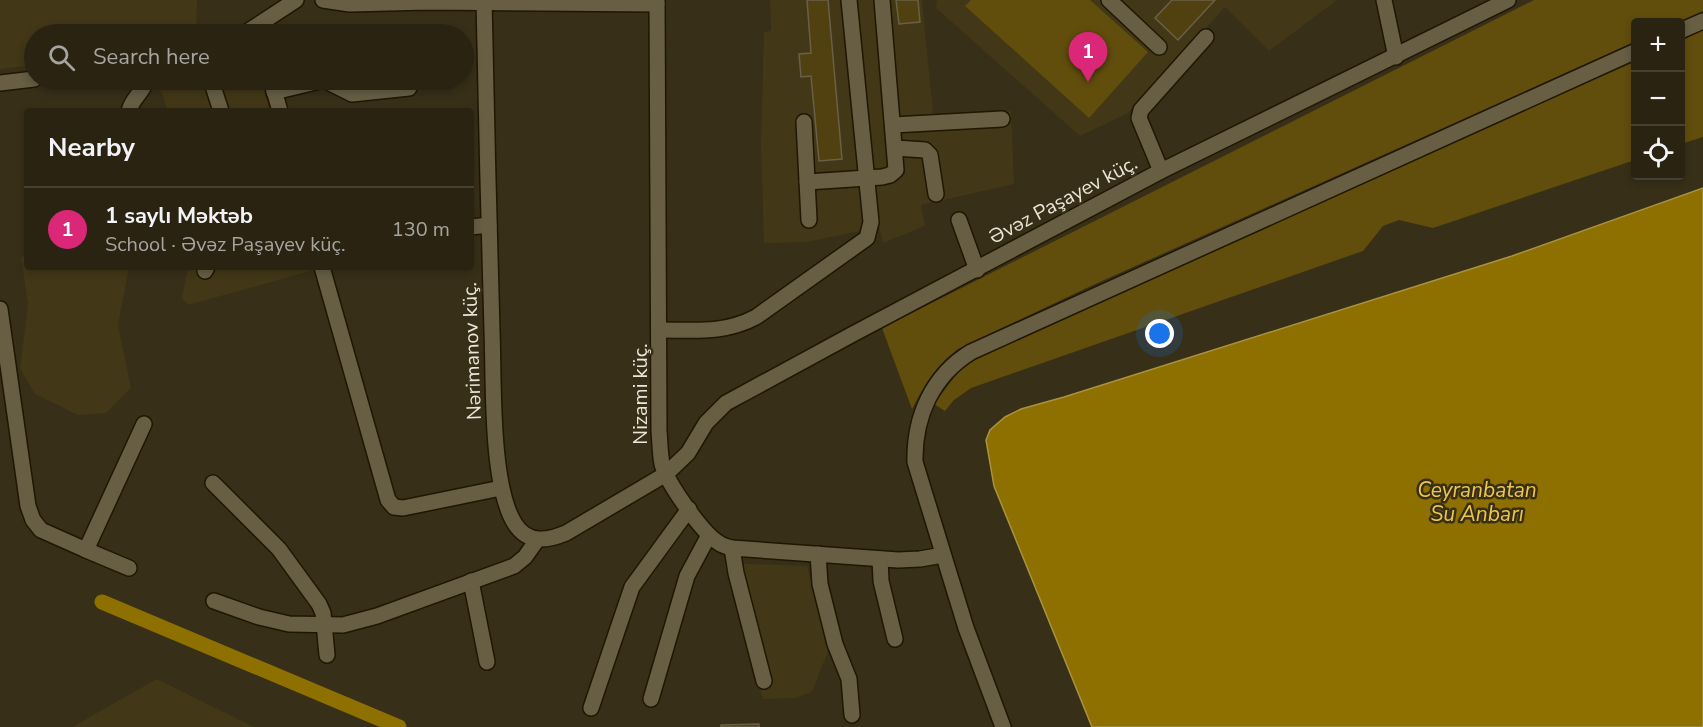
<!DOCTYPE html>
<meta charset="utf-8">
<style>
:root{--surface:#2a2312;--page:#362f20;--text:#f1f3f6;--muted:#a5a49f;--line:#464032;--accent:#db2777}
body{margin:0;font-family:"Nunito Sans",sans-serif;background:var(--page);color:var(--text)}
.controls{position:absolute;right:18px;top:18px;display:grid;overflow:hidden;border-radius:6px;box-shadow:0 3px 9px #0003}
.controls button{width:54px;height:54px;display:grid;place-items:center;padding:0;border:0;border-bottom:2px solid var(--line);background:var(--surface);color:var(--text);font:30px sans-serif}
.you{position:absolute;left:1160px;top:334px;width:21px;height:21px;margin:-15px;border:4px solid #fff;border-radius:50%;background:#1a73e8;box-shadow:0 0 0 9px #1a73e833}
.badge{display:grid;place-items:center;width:39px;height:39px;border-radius:50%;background:var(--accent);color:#fff;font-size:20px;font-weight:700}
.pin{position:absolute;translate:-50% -50px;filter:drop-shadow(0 2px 3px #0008)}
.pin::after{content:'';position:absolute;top:32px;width:21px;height:18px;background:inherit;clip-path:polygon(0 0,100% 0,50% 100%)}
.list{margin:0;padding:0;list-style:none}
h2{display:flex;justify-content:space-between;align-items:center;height:78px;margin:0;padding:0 24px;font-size:26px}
h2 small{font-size:20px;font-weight:400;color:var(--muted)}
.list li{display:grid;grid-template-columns:39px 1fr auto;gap:18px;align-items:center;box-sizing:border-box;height:84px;padding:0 24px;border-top:2px solid var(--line)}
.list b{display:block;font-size:22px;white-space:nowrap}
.list p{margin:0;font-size:20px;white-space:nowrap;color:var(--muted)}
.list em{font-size:20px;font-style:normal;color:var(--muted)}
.icon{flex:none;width:33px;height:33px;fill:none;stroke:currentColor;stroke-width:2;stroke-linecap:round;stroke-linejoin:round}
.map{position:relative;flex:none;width:1703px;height:727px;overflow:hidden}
.search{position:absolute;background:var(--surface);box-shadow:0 3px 9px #0003;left:24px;top:24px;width:450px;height:66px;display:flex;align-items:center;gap:15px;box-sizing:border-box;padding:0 21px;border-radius:33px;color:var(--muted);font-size:22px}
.panel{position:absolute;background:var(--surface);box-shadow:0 3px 9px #0003;left:24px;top:108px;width:450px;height:162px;border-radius:6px}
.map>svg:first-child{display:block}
</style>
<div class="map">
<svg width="1703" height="727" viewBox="0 0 1703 727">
<rect width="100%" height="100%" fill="#382f18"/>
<g fill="#423717">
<path d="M0 0H197L196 34H34V65L0 69Z"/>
<path d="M770 0H922L933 115 1011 111 1014 184 921 205 925 226 883 243 877 218 865 230 807 242 764 243 761 145 764 32 771 31Z"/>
<path d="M937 0H1337L1269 51 1225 7 1128 113 1080 136 936 8Z"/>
<path d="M184 80H260L270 111H168L161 90Z"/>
<path d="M27 256V267H129L118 325 131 388 106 413 78 415 35 394 20 368 28 304 21 257Z"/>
<path d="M188 267H317L318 269 188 305 182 298Z"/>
<path d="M724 563 807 566 828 651 812 692 795 698 763 699Z"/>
<path d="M157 679 254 727H72Z"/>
</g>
<g fill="#614e0d">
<path d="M971 0H1090L1148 52 1089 118 965 6Z"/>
<path d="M1534 0H1703V11L1678 22H1636L1635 42 1093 285 958 349C935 366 925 384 912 409L882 328Z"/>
<path d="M1703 30V137L1681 144V41Z"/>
<path d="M1635 61V160L1433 228 1399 220 1383 226 1363 251 971 388 954 400 945 411 934 404 959 371 974 358Z"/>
</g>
<path fill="#8d7000" stroke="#a99340" stroke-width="1.5" d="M1703 188V727H1092L994 486 986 440 990 430 1005 417 1021 409 1064 397 1512 256Z"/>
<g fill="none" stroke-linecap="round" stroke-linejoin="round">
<path stroke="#8d7000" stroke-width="15" d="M102 602 399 727"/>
</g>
<g fill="#514110" stroke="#696047" stroke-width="1.5">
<path d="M807 0H828L842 159 819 161 811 76 801 77 799 54 811 53Z"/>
<path d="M896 0H918L920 22 899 24Z"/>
<path d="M1172 0H1215L1178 40 1155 18Z"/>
<path d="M337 28 338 34H305Z"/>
<path d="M759 724V727H721V725Z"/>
</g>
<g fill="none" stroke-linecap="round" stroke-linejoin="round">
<g stroke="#1f1702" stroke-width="18">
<g id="minor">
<path d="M323 0 350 4 427 2 657 4"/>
<path d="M484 0C486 110 489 221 492 331 494 379 490 485 515 524 528 544 547 541 566 533L666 474 688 453 706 423 726 403 853 334 1161 171 1508 0"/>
<path d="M657 0 659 431C660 442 660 454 662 464 667 483 703 534 719 543 723 546 728 547 732 548L898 560 920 559 943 555"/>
<path d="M1109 0 1159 47"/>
<path d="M1384 0 1396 57"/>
<path d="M1680 31 1703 21"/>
<path d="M244 34 296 0"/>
<path d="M211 80 221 111"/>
<path d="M271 80 280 111"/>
<path d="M0 83 34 79"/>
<path d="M274 92 324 80 352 94 409 88"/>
<path d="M129 111C132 98 144 92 146 80"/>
<path d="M804 122 809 220"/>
<path d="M893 125 1002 119"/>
<path d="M895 148 925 150 930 155 936 194"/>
<path d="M1161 171 1139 118 1141 110 1206 37"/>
<path d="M807 182 882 177 890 175 896 170 882 0"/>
<path d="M959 220 977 270"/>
<path d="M471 227 489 225"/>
<path d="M322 267 388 500 394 507 403 508 501 488"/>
<path d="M205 271 207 267"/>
<path d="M0 309 28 506 33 520 41 530 86 550 144 424"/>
<path d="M660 330C695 330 724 334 756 317L867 238 871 222 849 0"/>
<path d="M213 483 279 549 319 604 323 613 327 655"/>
<path d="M732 548 736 573 764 681"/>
<path d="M86 550 129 568"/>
<path d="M818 554 820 584 835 644 849 679 852 715"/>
<path d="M880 559 881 581 895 639"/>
<path d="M471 581 487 662"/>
<path d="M214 601 259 617 289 624 343 625 377 616 514 566 525 557 537 540"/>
<path d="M651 699 687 576 709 535"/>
<path d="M591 708 632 587 689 509"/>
<path d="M1003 727 966 628 915 462C914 417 932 376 971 352L1636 51"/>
</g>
</g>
<use href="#minor" stroke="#675e44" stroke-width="15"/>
</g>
<g text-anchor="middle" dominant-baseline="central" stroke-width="5" stroke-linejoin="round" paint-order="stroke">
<g font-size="20" fill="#eae5d7" stroke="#382f18">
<text transform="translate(1063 200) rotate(-28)">Əvəz Paşayev küç.</text>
<text transform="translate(472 351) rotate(-92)">Nərimanov küç.</text>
<text transform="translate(640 394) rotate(-90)">Nizami küç.</text>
</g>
<g font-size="21" font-style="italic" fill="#eec64a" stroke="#382f18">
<text x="1477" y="490">Ceyranbatan<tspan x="1477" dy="24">Su Anbarı</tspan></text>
</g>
</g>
</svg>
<div class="controls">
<button>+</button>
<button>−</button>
<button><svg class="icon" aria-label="locate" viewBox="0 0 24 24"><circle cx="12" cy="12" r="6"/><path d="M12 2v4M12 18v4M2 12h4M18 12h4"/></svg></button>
</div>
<div class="you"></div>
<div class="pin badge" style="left:1088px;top:82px">1</div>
<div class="search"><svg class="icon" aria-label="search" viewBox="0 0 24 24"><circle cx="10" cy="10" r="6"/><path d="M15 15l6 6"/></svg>Search here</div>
<section class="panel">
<h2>Nearby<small></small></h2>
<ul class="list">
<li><span class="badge">1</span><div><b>1 saylı Məktəb</b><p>School · Əvəz Paşayev küç.</p></div><em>130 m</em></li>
</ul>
</section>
</div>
